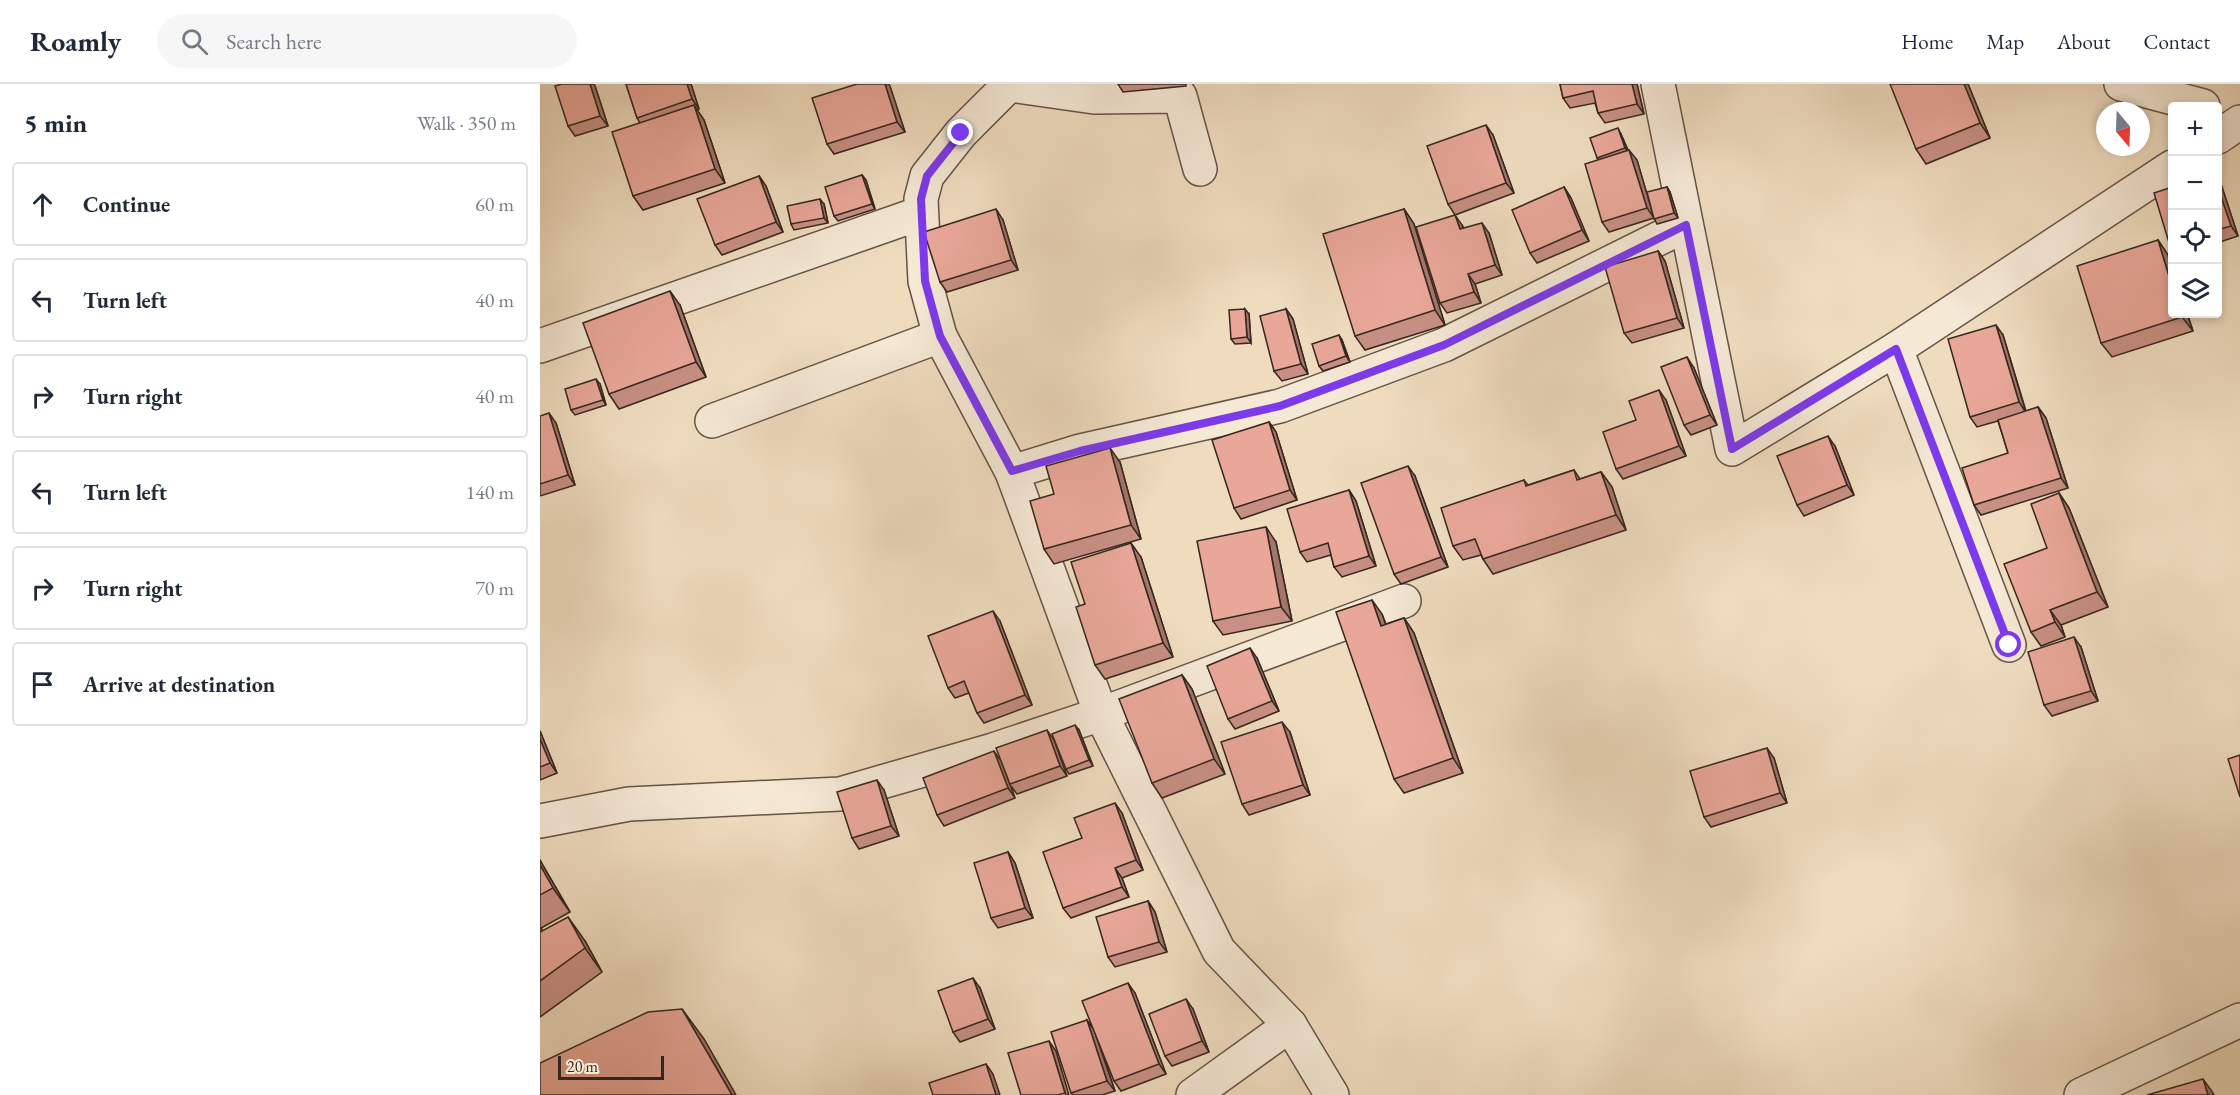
<!DOCTYPE html>
<meta charset="utf-8">
<style>
:root{--surface:#fff;--page:#f6f6f7;--text:#1f2937;--muted:#747a83;--line:#e0e1e3}
body{margin:0;font-family:"EB Garamond",serif;background:var(--page);color:var(--text)}
.controls{position:absolute;right:18px;top:18px;display:grid;overflow:hidden;border-radius:6px;box-shadow:0 3px 9px #0003}
.controls button{width:54px;height:54px;display:grid;place-items:center;padding:0;border:0;border-bottom:2px solid var(--line);background:var(--surface);color:var(--text);font:30px sans-serif}
.compass{position:absolute;left:1556px;top:18px;width:54px;height:54px;border-radius:50%;background:var(--surface);box-shadow:0 3px 9px #0003;rotate:161deg}
.scale{position:absolute;left:18px;bottom:15px;width:106px;box-sizing:border-box;padding-left:6px;border:3px solid #35271f;border-top:0;font-size:16px;line-height:21px;white-space:nowrap;color:#35271f;-webkit-text-stroke:4px #f5e8d5;paint-order:stroke}
.stop{position:absolute;width:18px;height:18px;margin:-14px;border:4px solid #7c3aed;border-radius:50%;background:#fff}
.stop.end{background:#7c3aed;border-color:#fff;box-shadow:0 2px 6px #0008}
.list{margin:0;padding:0;list-style:none}
h2{display:flex;justify-content:space-between;align-items:center;height:78px;margin:0;padding:0 24px;font-size:26px}
h2 small{font-size:20px;font-weight:400;color:var(--muted)}
.list li{display:grid;grid-template-columns:39px 1fr auto;gap:18px;align-items:center;box-sizing:border-box;height:84px;margin:0 12px 12px;padding:0 12px;border:2px solid var(--line);border-radius:6px}
.list b{display:block;font-size:22px;white-space:nowrap}
.list em{font-size:20px;font-style:normal;color:var(--muted)}
.icon{flex:none;width:33px;height:33px;fill:none;stroke:currentColor;stroke-width:2;stroke-linecap:round;stroke-linejoin:round}
.map{position:relative;flex:none;width:1700px;height:1011px;overflow:hidden}
header{display:flex;align-items:center;gap:36px;box-sizing:border-box;height:84px;padding:0 30px;background:var(--surface);border-bottom:2px solid var(--line)}
header strong{font-size:28px}
nav{display:flex;gap:33px;margin-inline-start:auto;font-size:21px}
.search{width:420px;height:54px;background:var(--page);display:flex;align-items:center;gap:15px;box-sizing:border-box;padding:0 21px;border-radius:33px;color:var(--muted);font-size:22px}
main{display:flex}
aside{flex:1;background:var(--surface)}
.map>svg:first-child{display:block}
</style>
<header>
<strong>Roamly</strong>
<div class="search"><svg class="icon" aria-label="search" viewBox="0 0 24 24"><circle cx="10" cy="10" r="6"/><path d="M15 15l6 6"/></svg>Search here</div>
<nav><a>Home</a><a>Map</a><a>About</a><a>Contact</a></nav>
</header>
<main>
<aside>
<h2>5 min<small>Walk · 350 m</small></h2>
<ul class="list">
<li><svg class="icon" aria-label="ahead" viewBox="0 0 24 24"><path d="M12 20V5M6 11l6-6 6 6"/></svg><div><b>Continue</b></div><em>60 m</em></li>
<li><svg class="icon" aria-label="left" viewBox="0 0 24 24"><path d="M17 20v-9H6M10 6l-5 5 5 5"/></svg><div><b>Turn left</b></div><em>40 m</em></li>
<li><svg class="icon" aria-label="right" viewBox="0 0 24 24"><path d="M7 20v-9h11M14 6l5 5-5 5"/></svg><div><b>Turn right</b></div><em>40 m</em></li>
<li><svg class="icon" aria-label="left" viewBox="0 0 24 24"><path d="M17 20v-9H6M10 6l-5 5 5 5"/></svg><div><b>Turn left</b></div><em>140 m</em></li>
<li><svg class="icon" aria-label="right" viewBox="0 0 24 24"><path d="M7 20v-9h11M14 6l5 5-5 5"/></svg><div><b>Turn right</b></div><em>70 m</em></li>
<li><svg class="icon" aria-label="arrive" viewBox="0 0 24 24"><path d="M6 21V4h12l-3 4 3 4H6"/></svg><div><b>Arrive at destination</b></div></li>
</ul>
</aside>
<div class="map">
<svg width="1700" height="1011" viewBox="0 0 1700 1011">
<rect width="100%" height="100%" fill="#efdcbf"/>
<filter id="stains"><feTurbulence type="fractalNoise" baseFrequency=".00333" numOctaves="4"/><feColorMatrix values="0 0 0 0 .2 0 0 0 0 .09 0 0 0 0 .02 0 0 0 .5 -.17"/></filter>
<radialGradient id="worn" r=".72"><stop offset=".6" stop-color="#630" stop-opacity="0"/><stop offset="1" stop-color="#630" stop-opacity=".3"/></radialGradient>
<g fill="none" stroke-linecap="round" stroke-linejoin="round">
<g stroke="#645447" stroke-width="36">
<g id="minor">
<path d="M470 0 421 49 387 92 381 115 385 197 400 252 472 388 561 630 679 867 750 941 792 1011"/>
<path d="M1118 0 1192 365 1356 265 1632 83"/>
<path d="M1581 0 1663 22"/>
<path d="M470 1 554 13 640 12 660 85"/>
<path d="M1678 53 1700 38"/>
<path d="M0 262 381 129"/>
<path d="M1356 265 1469 561"/>
<path d="M172 337 400 252"/>
<path d="M472 388 540 367 740 322 904 261 1146 141"/>
<path d="M0 737 89 720 300 710 453 666 561 630 864 517"/>
<path d="M653 1011 750 941"/>
<path d="M1541 1011 1700 936"/>
</g>
</g>
<use href="#minor" stroke="#f5e8d5" stroke-width="33"/>
</g>
<g fill="#c89084" stroke="#35271f" stroke-width="1.5">
<path d="M50 0H54L55 2 68 42 35 52 28 42Z"/>
<path d="M86 0H151L159 25 157 26 164 36 185 99 103 126 93 112 100 39 97 34Z"/>
<path d="M317 0H349L365 48 294 70 287 60Z"/>
<path d="M578 0H646V2L583 8Z"/>
<path d="M1020 0H1097L1104 30 1065 39 1058 29 1055 19 1030 24 1023 14Z"/>
<path d="M1428 0 1450 54 1386 80 1376 65Z"/>
<path d="M1081 50 1088 66 1097 76 1108 114 1127 103 1130 108 1138 134 1117 140 1114 134 1069 148 1062 138 1058 75 1057 74Z"/>
<path d="M953 51 974 109 915 131 908 120Z"/>
<path d="M322 91 326 96 335 125 298 137 294 132Z"/>
<path d="M219 92 226 102 243 148 182 171 175 161Z"/>
<path d="M1677 95 1681 100 1698 152 1677 159Z"/>
<path d="M1024 103 1031 114 1049 157 997 179 990 169Z"/>
<path d="M284 120 288 139 254 146 251 140Z"/>
<path d="M864 125 874 140 905 241 825 266 815 252Z"/>
<path d="M463 136 478 186 407 208 400 198Z"/>
<path d="M922 141 924 144 949 149 962 191 935 200 941 219 907 229 900 219Z"/>
<path d="M1618 156 1628 171 1653 247 1572 273 1561 259Z"/>
<path d="M1118 167 1125 177 1144 244 1092 259 1084 249Z"/>
<path d="M140 221 166 293 79 325 69 310Z"/>
<path d="M746 225 753 235 768 290 742 297 734 287Z"/>
<path d="M709 230 711 259 695 260 691 255Z"/>
<path d="M1463 251 1486 327 1498 323 1506 334 1528 404 1441 431 1434 421 1468 369 1458 337 1437 343 1430 333Z"/>
<path d="M802 256 810 278 783 287 779 282Z"/>
<path d="M1154 284 1177 341 1151 351 1144 341Z"/>
<path d="M60 300 66 321 35 331 31 326Z"/>
<path d="M1126 316 1146 372 1083 395 1076 385 1096 336Z"/>
<path d="M0 332 16 339 35 401 0 412Z"/>
<path d="M729 338 736 348 757 416 701 435 694 424Z"/>
<path d="M1295 362 1314 411 1264 432 1257 421Z"/>
<path d="M580 378 601 455 514 480 504 465 514 410Z"/>
<path d="M1034 386 1040 395 1061 388 1072 403 1086 446 953 490 943 475 941 471 923 476 913 462 984 396 988 401Z"/>
<path d="M875 392 908 483 861 500 854 490Z"/>
<path d="M809 406 816 417 836 482 802 493 794 483 791 471 767 478 760 468Z"/>
<path d="M1519 409 1529 424 1568 523 1521 541 1525 553 1501 562 1491 548Z"/>
<path d="M736 458 752 537 683 551 673 537Z"/>
<path d="M601 473 633 573 565 595 555 581 545 520Z"/>
<path d="M842 530 846 540 864 534 874 549 923 689 864 709 854 695Z"/>
<path d="M460 537 492 621 444 639 437 629 429 609 415 614 408 604Z"/>
<path d="M1541 563 1558 617 1512 632 1504 621Z"/>
<path d="M717 574 739 627 695 645 688 635Z"/>
<path d="M642 591 652 605 685 690 622 714 612 699Z"/>
<path d="M539 646 553 682 529 690 526 685Z"/>
<path d="M0 647 17 689 0 696Z"/>
<path d="M750 648 770 711 709 731 702 720Z"/>
<path d="M514 656 527 692 477 710 471 702 475 714 404 742 397 731 461 676Z"/>
<path d="M1234 674 1247 719 1171 743 1164 733Z"/>
<path d="M344 706 359 752 319 765 312 754Z"/>
<path d="M582 729 603 786 582 794 589 813 531 834 523 824 542 754Z"/>
<path d="M468 768 475 779 493 834 458 844 451 834Z"/>
<path d="M0 776 30 828 1 844 3 847 45 857 62 888 0 933Z"/>
<path d="M608 817 615 828 627 868 575 883 568 873Z"/>
<path d="M440 904 455 945 420 958 413 948Z"/>
<path d="M595 909 626 990 581 1007 574 997 557 953 575 1007 562 1011H533L531 1009 547 936 553 945Z"/>
<path d="M653 925 669 968 632 982 625 972Z"/>
</g>
<g fill="#a3756b" stroke="#35271f" stroke-width="1.5">
<path d="M50 0H54L55 2 68 42 60 32Z"/>
<path d="M147 0H151L159 25 152 15Z"/>
<path d="M345 0H349L350 2 365 48 357 38Z"/>
<path d="M1092 0H1097L1104 30 1097 20Z"/>
<path d="M1424 0H1428L1450 54 1440 39Z"/>
<path d="M154 21 164 36 185 99 175 85Z"/>
<path d="M946 41 953 51 974 109 966 99Z"/>
<path d="M1078 44 1081 50 1089 69 1085 64Z"/>
<path d="M1089 66 1097 76 1114 134 1107 124Z"/>
<path d="M322 91 326 96 335 125 332 120Z"/>
<path d="M219 92 226 102 243 148 236 138Z"/>
<path d="M1677 95 1681 100 1698 152 1691 142 1677 101Z"/>
<path d="M1024 103 1031 114 1049 157 1042 146Z"/>
<path d="M1127 103 1130 108 1138 134 1134 129Z"/>
<path d="M280 115 284 120 288 139 284 134Z"/>
<path d="M456 125 463 136 478 186 471 176Z"/>
<path d="M864 125 874 140 905 241 895 226Z"/>
<path d="M915 131 922 141 927 156 920 145Z"/>
<path d="M942 139 949 149 962 191 955 181Z"/>
<path d="M1618 156 1628 171 1632 185V202Z"/>
<path d="M1118 167 1125 177 1144 244 1137 234Z"/>
<path d="M928 190 935 200 941 219 934 208Z"/>
<path d="M130 207 140 221 166 293 156 278Z"/>
<path d="M705 225 709 230 711 259 707 253Z"/>
<path d="M746 225 753 235 768 290 761 280Z"/>
<path d="M1641 230H1647L1653 247 1642 233Z"/>
<path d="M1456 241 1463 251 1486 329 1479 318Z"/>
<path d="M799 251 802 256 810 278 806 272Z"/>
<path d="M1147 273 1154 284 1177 341 1170 331Z"/>
<path d="M56 295 60 300 66 321 63 316Z"/>
<path d="M1119 306 1126 316 1146 372 1139 362Z"/>
<path d="M1498 323 1506 334 1528 404 1521 394Z"/>
<path d="M9 329 16 339 35 401 28 391Z"/>
<path d="M729 338 736 348 757 416 750 406Z"/>
<path d="M1288 352 1295 362 1314 411 1307 401Z"/>
<path d="M570 364 580 378 601 455 591 441Z"/>
<path d="M868 382 875 392 908 483 901 473Z"/>
<path d="M1061 388 1072 403 1086 446 1076 431Z"/>
<path d="M809 406 816 417 836 482 829 472Z"/>
<path d="M1519 409 1529 424 1568 523 1557 508Z"/>
<path d="M726 443 736 458 752 537 741 523Z"/>
<path d="M591 459 601 473 633 573 623 559Z"/>
<path d="M832 516 842 530 851 556 841 542Z"/>
<path d="M1510 526 1521 541 1525 553 1515 538Z"/>
<path d="M453 527 460 537 492 621 485 611Z"/>
<path d="M864 534 874 549 923 689 913 674Z"/>
<path d="M1534 553 1541 563 1558 617 1551 607Z"/>
<path d="M710 564 717 574 739 627 732 617Z"/>
<path d="M642 591 652 605 685 690 674 675Z"/>
<path d="M742 638 750 648 770 711 763 701Z"/>
<path d="M535 641 539 646 553 682 549 676Z"/>
<path d="M507 646 514 656 527 692 520 682Z"/>
<path d="M0 647 17 689 10 679 0 655Z"/>
<path d="M1227 664 1234 674 1247 719 1240 709Z"/>
<path d="M454 667 461 677 475 714 468 704Z"/>
<path d="M337 696 344 706 359 752 351 742Z"/>
<path d="M575 719 582 729 603 786 596 776Z"/>
<path d="M468 768 475 779 493 834 485 824Z"/>
<path d="M0 776 2 780 30 828 13 804 0 781Z"/>
<path d="M575 784 582 794 589 813 582 803Z"/>
<path d="M608 817 615 828 627 868 619 858Z"/>
<path d="M28 833 45 857 62 888 45 864Z"/>
<path d="M433 894 440 904 455 945 448 935Z"/>
<path d="M588 899 595 909 626 990 619 980Z"/>
<path d="M646 915 653 925 669 968 662 957Z"/>
<path d="M142 925 164 955 196 1011H192Z"/>
<path d="M547 936 554 946 575 1007 567 997Z"/>
<path d="M509 957 516 967 529 1011H526L525 1009Z"/>
<path d="M446 980 453 990 460 1011H456Z"/>
<path d="M1663 995 1673 1009 1674 1011H1668Z"/>
</g>
<g fill="#e9a799" stroke="#35271f" stroke-width="1.5">
<path d="M22 0H50L60 32 28 42 15 2Z"/>
<path d="M86 0H147L152 15 97 34Z"/>
<path d="M317 0H345L357 38 287 60 272 14Z"/>
<path d="M1020 0H1092L1097 20 1058 29 1053 7 1023 14Z"/>
<path d="M1350 0H1424L1440 39 1376 65Z"/>
<path d="M154 21 175 85 93 112 72 48Z"/>
<path d="M946 41 966 99 908 120 887 62Z"/>
<path d="M1078 44 1085 64 1057 74 1050 54Z"/>
<path d="M1089 66 1107 124 1062 138 1045 80Z"/>
<path d="M322 91 332 120 294 132 285 103Z"/>
<path d="M219 92 236 138 175 161 157 115Z"/>
<path d="M1677 101 1691 142 1677 146Z"/>
<path d="M1024 103 1042 146 990 169 972 126Z"/>
<path d="M1127 103 1134 129 1114 135 1107 108Z"/>
<path d="M1632 103V161L1630 162 1614 109Z"/>
<path d="M280 115 284 134 251 140 247 122Z"/>
<path d="M456 125 471 176 400 198 384 148Z"/>
<path d="M864 125 895 226 815 252 783 150Z"/>
<path d="M915 131 920 145 942 139 955 181 928 190 934 208 900 219 876 143Z"/>
<path d="M1618 156 1632 202V230H1641L1642 233 1561 259 1537 182Z"/>
<path d="M1118 167 1137 234 1084 249 1065 183Z"/>
<path d="M130 207 156 278 69 310 43 239Z"/>
<path d="M705 225 707 253 691 255 689 226Z"/>
<path d="M746 225 761 280 734 287 720 232Z"/>
<path d="M1456 241 1479 318 1430 333 1408 255Z"/>
<path d="M799 251 806 272 779 282 772 260Z"/>
<path d="M1147 273 1170 331 1144 341 1121 283Z"/>
<path d="M56 295 63 316 31 326 25 305Z"/>
<path d="M1119 306 1139 362 1076 385 1063 348 1096 336 1089 317Z"/>
<path d="M1498 323 1521 394 1434 421 1422 384 1468 369 1458 336Z"/>
<path d="M9 329 28 391 0 400V332Z"/>
<path d="M729 338 750 406 694 424 672 356Z"/>
<path d="M1288 352 1307 401 1257 421 1237 372Z"/>
<path d="M570 364 591 441 504 465 490 417 514 410 506 382Z"/>
<path d="M868 382 901 473 854 490 821 399Z"/>
<path d="M1034 386 1037 396 1061 388 1076 431 943 475 935 455 913 462 901 424 984 396 986 402Z"/>
<path d="M809 406 829 472 794 483 788 459 760 468 747 425Z"/>
<path d="M1519 409 1557 508 1510 526 1515 538 1491 548 1464 480 1507 464 1491 420Z"/>
<path d="M726 443 741 523 673 537 657 457Z"/>
<path d="M591 459 623 559 555 581 536 523 545 520 531 478Z"/>
<path d="M832 516 841 542 864 534 913 674 854 695 796 528Z"/>
<path d="M453 527 485 611 437 629 424 597 408 604 388 552Z"/>
<path d="M1534 553 1551 607 1504 621 1488 568Z"/>
<path d="M710 564 732 617 688 635 667 582Z"/>
<path d="M642 591 674 675 612 699 579 615Z"/>
<path d="M742 638 763 701 702 720 681 658Z"/>
<path d="M535 641 549 676 526 685 512 650Z"/>
<path d="M507 646 520 682 470 700 456 664Z"/>
<path d="M0 655 10 679 0 683Z"/>
<path d="M1227 664 1240 709 1164 733 1150 687Z"/>
<path d="M454 667 468 704 397 731 383 694Z"/>
<path d="M1700 671V713L1688 675Z"/>
<path d="M337 696 351 742 312 754 297 708Z"/>
<path d="M575 719 596 776 575 784 582 803 523 824 503 768 542 754 534 734Z"/>
<path d="M468 768 485 824 451 834 434 779Z"/>
<path d="M0 781 13 804 0 811Z"/>
<path d="M608 817 619 858 568 873 556 833Z"/>
<path d="M28 833 45 864 0 897V848Z"/>
<path d="M433 894 448 935 413 948 398 907Z"/>
<path d="M588 899 619 980 574 997 542 917Z"/>
<path d="M646 915 662 957 625 972 609 930Z"/>
<path d="M142 925 192 1011H0V979L108 928Z"/>
<path d="M547 936 567 997 531 1009 511 948Z"/>
<path d="M509 957 525 1009 518 1011H481L468 969Z"/>
<path d="M446 980 456 1011H393L389 999Z"/>
<path d="M1663 995 1668 1011H1607Z"/>
</g>
<g fill="none" stroke-linecap="round" stroke-linejoin="round">
<path stroke="#7c3aed" stroke-width="8" d="M421 49 387 92 381 115 385 197 400 252 472 387 540 367 740 322 904 261 1146 141 1192 365 1356 265 1469 561"/>
</g>
<rect width="100%" height="100%" filter="url(#stains)"/>
<rect width="100%" height="100%" fill="url(#worn)"/>
</svg>
<div class="controls">
<button>+</button>
<button>−</button>
<button><svg class="icon" aria-label="locate" viewBox="0 0 24 24"><circle cx="12" cy="12" r="6"/><path d="M12 2v4M12 18v4M2 12h4M18 12h4"/></svg></button>
<button><svg class="icon" aria-label="layers" viewBox="0 0 24 24"><path d="M12 4l9 5-9 5-9-5zM3 14l9 5 9-5"/></svg></button>
</div>
<svg class="compass" viewBox="-18 -18 36 36"><path d="M0-13l5 13h-10z" fill="#e53935"/><path d="M0 13l5-13h-10z" fill="#747a83"/></svg>
<div class="scale">20 m</div>
<div class="stop" style="left:1469px;top:561px"></div>
<div class="stop end" style="left:421px;top:49px"></div>
</div>
</main>
